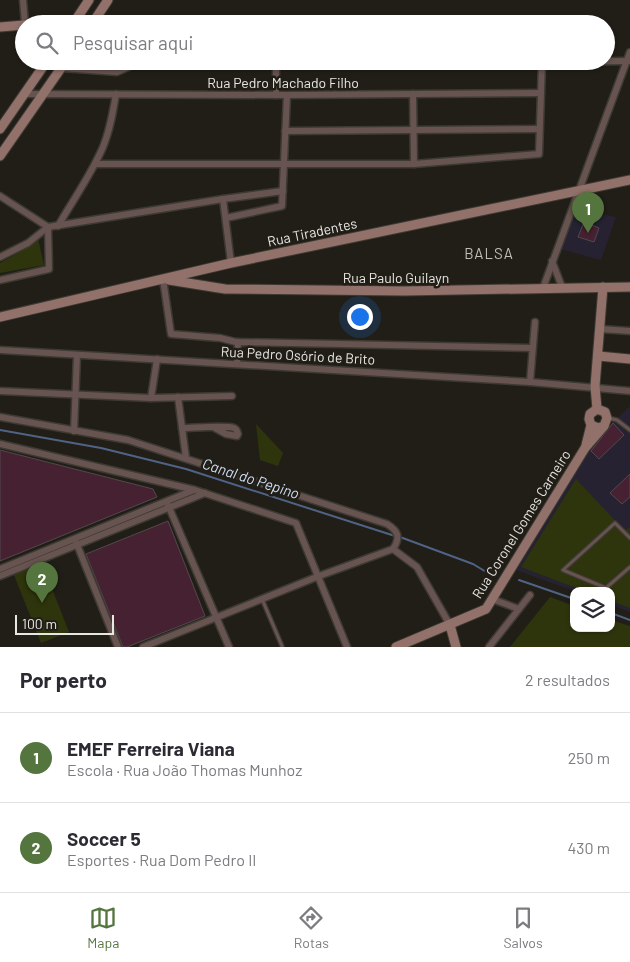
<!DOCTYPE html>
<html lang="pt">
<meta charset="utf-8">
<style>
:root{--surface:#fff;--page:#f7f7f7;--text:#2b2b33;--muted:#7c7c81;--line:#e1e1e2;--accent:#54753e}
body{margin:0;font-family:Barlow,sans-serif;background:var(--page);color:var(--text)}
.controls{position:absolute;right:15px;bottom:15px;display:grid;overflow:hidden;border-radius:10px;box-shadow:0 1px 4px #0004}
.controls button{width:45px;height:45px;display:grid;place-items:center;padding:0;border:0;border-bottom:1px solid var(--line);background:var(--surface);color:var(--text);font:25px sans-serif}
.scale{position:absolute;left:15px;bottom:12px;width:99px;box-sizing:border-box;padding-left:5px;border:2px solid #e9e7e2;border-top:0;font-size:14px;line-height:18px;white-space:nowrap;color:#e9e7e2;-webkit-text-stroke:4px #211e17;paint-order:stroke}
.you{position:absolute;left:359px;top:316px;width:18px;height:18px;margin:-12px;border:4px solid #fff;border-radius:50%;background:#1a73e8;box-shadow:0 0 0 8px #1a73e833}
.badge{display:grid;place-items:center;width:32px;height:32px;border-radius:50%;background:var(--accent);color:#fff;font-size:16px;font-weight:700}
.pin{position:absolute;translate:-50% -41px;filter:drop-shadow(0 1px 2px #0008)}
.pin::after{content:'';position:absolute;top:26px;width:18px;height:15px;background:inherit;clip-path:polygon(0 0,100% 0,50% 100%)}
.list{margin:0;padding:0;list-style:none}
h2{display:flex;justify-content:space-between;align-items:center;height:65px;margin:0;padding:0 20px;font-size:21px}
h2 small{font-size:16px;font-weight:400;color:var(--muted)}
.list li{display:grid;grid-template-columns:32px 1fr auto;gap:15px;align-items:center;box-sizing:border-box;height:90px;padding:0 20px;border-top:1px solid var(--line)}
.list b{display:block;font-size:19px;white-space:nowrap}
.list p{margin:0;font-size:16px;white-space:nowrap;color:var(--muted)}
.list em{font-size:16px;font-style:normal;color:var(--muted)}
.icon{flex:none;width:28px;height:28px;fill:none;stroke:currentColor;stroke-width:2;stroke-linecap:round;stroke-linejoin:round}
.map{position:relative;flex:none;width:630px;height:647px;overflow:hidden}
.search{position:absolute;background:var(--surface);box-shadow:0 1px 4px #0004;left:15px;right:15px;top:15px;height:55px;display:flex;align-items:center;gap:12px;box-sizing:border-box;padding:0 18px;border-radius:28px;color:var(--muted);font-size:19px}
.sheet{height:245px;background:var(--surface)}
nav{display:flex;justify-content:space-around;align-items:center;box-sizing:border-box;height:70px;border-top:1px solid var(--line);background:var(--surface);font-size:14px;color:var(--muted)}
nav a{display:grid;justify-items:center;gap:2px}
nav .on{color:var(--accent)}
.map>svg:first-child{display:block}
</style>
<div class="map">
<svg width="630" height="647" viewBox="0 0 630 647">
<rect width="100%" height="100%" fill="#211e17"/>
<g fill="#262232">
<path d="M597 213 616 217 601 260 560 249 572 218Z"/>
<path d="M630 406V612L611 605V591H574L516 570 587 448Z"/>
</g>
<g fill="#2e350c">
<path d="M38 239 44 265 0 273V263L22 251Z"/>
<path d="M256 424 283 453 278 466 260 460Z"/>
<path d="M576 479 625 531 630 527V608L611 601V591H584L521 567Z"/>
<path d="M42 563 69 632 41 643 14 575Z"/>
<path d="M550 597 574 606V628H611V620L630 626V647H510Z"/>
</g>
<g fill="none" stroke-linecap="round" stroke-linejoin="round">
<g stroke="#4f6386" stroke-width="2">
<path d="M0 430 101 448 186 469 395 536"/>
<path d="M400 537 473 564 488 573"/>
<path d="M519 580 574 599"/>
<path d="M611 613 630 620"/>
</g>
</g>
<g fill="#462132" stroke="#52494c">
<path d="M584 222 599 228 594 242 578 237Z"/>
<path d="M613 423 624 435 599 459 591 451Z"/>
<path d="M0 450 153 489 157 497 0 561Z"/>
<path d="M630 474V497L622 504 610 493Z"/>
<path d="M168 521 205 616 127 647H123L86 554Z"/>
</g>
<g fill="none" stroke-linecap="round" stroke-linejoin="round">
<g stroke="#3d3a33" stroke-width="5.5">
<g id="lane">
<path d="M608 418 617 420 630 430"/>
<path d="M630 538 615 523 563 570 606 588 630 567"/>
<path d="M262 599 282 646"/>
</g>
</g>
<g stroke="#3d3a33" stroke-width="9">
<g id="street">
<path d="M23 0 25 24"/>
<path d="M276 65 630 61"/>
<path d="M62 68 117 72 142 61"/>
<path d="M25 94 287 95 541 93"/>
<path d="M413 94 414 164"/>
<path d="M276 95V61"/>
<path d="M285 131 539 129"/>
<path d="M95 164H414L539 154 542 62"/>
<path d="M0 196 48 227"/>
<path d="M223 199 231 263"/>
<path d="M226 218 282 206 287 95"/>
<path d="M58 226C73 200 91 175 103 147 110 130 113 112 116 94"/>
<path d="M0 257 28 243 48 227 223 199 283 191"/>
<path d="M552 261 562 287"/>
<path d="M163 279 171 334 220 338 236 342 532 348"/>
<path d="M0 280 49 269 48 227"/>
<path d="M543 288 630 52"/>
<path d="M600 329 630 331"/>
<path d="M0 350 530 382 630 391"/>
<path d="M237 364 238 342"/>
<path d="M530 382 535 322"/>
<path d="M0 391 151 398 232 396"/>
<path d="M178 397 186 458"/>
<path d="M151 398 157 359"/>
<path d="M0 417 128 440 387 524C398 531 401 537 393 549"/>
<path d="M182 428C193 428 226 425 234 428 237 429 237 431 238 434L237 436 226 434 215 428"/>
<path d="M74 431 77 355"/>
<path d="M0 444 195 490 296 523 347 647"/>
<path d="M168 505 229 647"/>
<path d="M76 542 118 647"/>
<path d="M393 549 417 567 450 625"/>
<path d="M0 569 194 490"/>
<path d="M0 576 205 493"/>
<path d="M492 599 519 609"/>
<path d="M143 647 319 576 393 549"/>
<path d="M489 647 530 595"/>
</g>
</g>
<g stroke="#3d3a33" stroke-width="11">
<g id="secondary">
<path d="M73 24 89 0"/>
<path d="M92 24 108 0"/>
<path d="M0 27 24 25"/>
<path d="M0 129 47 61"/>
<path d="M0 156 66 61"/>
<path d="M169 280 225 289 404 291 630 287"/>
<path d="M0 317 231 263 630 180"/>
<path d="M598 356 630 359"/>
<path d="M597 409 595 386 603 287"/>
<path d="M586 445 591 425 589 419 590 414 597 409 605 412 607 418 604 426 598 428 591 425"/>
<path d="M450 625 456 647"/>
<path d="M396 647 486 609 585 448 604 426"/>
</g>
</g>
<use href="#lane" stroke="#67534f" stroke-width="3"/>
<use href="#street" stroke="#67534f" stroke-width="6"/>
<use href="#secondary" stroke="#91716a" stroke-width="9"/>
</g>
<g text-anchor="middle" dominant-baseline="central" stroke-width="5" stroke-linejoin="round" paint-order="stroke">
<g font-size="14" fill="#e9e7e2" stroke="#211e17">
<text x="283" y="82">Rua Pedro Machado Filho</text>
<text transform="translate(312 232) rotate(-12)">Rua Tiradentes</text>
<text x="396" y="277">Rua Paulo Guilayn</text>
<text transform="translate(298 355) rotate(3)">Rua Pedro Osório de Brito</text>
<text transform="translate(521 524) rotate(-58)">Rua Coronel Gomes Carneiro</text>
</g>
<g font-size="15" letter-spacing="1" fill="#c2beb5" stroke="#211e17">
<text x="489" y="253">BALSA</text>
</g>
<g font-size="15" font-style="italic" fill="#cfddf5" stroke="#211e17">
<text transform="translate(251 478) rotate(18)">Canal do Pepino</text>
</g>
</g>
</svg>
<div class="controls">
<button><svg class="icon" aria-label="layers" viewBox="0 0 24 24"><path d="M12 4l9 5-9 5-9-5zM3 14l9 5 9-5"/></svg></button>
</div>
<div class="scale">100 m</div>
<div class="you"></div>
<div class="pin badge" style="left:588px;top:233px">1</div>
<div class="pin badge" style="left:42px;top:603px">2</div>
<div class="search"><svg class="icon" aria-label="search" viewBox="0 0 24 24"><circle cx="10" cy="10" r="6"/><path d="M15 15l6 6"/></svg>Pesquisar aqui</div>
</div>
<section class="sheet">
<h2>Por perto<small>2 resultados</small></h2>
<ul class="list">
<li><span class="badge">1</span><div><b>EMEF Ferreira Viana</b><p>Escola · Rua João Thomas Munhoz</p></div><em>250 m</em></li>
<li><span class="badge">2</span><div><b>Soccer 5</b><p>Esportes · Rua Dom Pedro II</p></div><em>430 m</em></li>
</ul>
</section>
<nav>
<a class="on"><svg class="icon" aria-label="map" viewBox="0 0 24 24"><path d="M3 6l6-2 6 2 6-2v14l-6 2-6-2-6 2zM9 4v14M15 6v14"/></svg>Mapa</a>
<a><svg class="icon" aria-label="directions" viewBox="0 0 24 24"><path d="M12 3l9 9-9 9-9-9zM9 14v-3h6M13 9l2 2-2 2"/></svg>Rotas</a>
<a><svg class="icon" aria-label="saved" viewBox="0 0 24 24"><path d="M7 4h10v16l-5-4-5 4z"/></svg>Salvos</a>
</nav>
